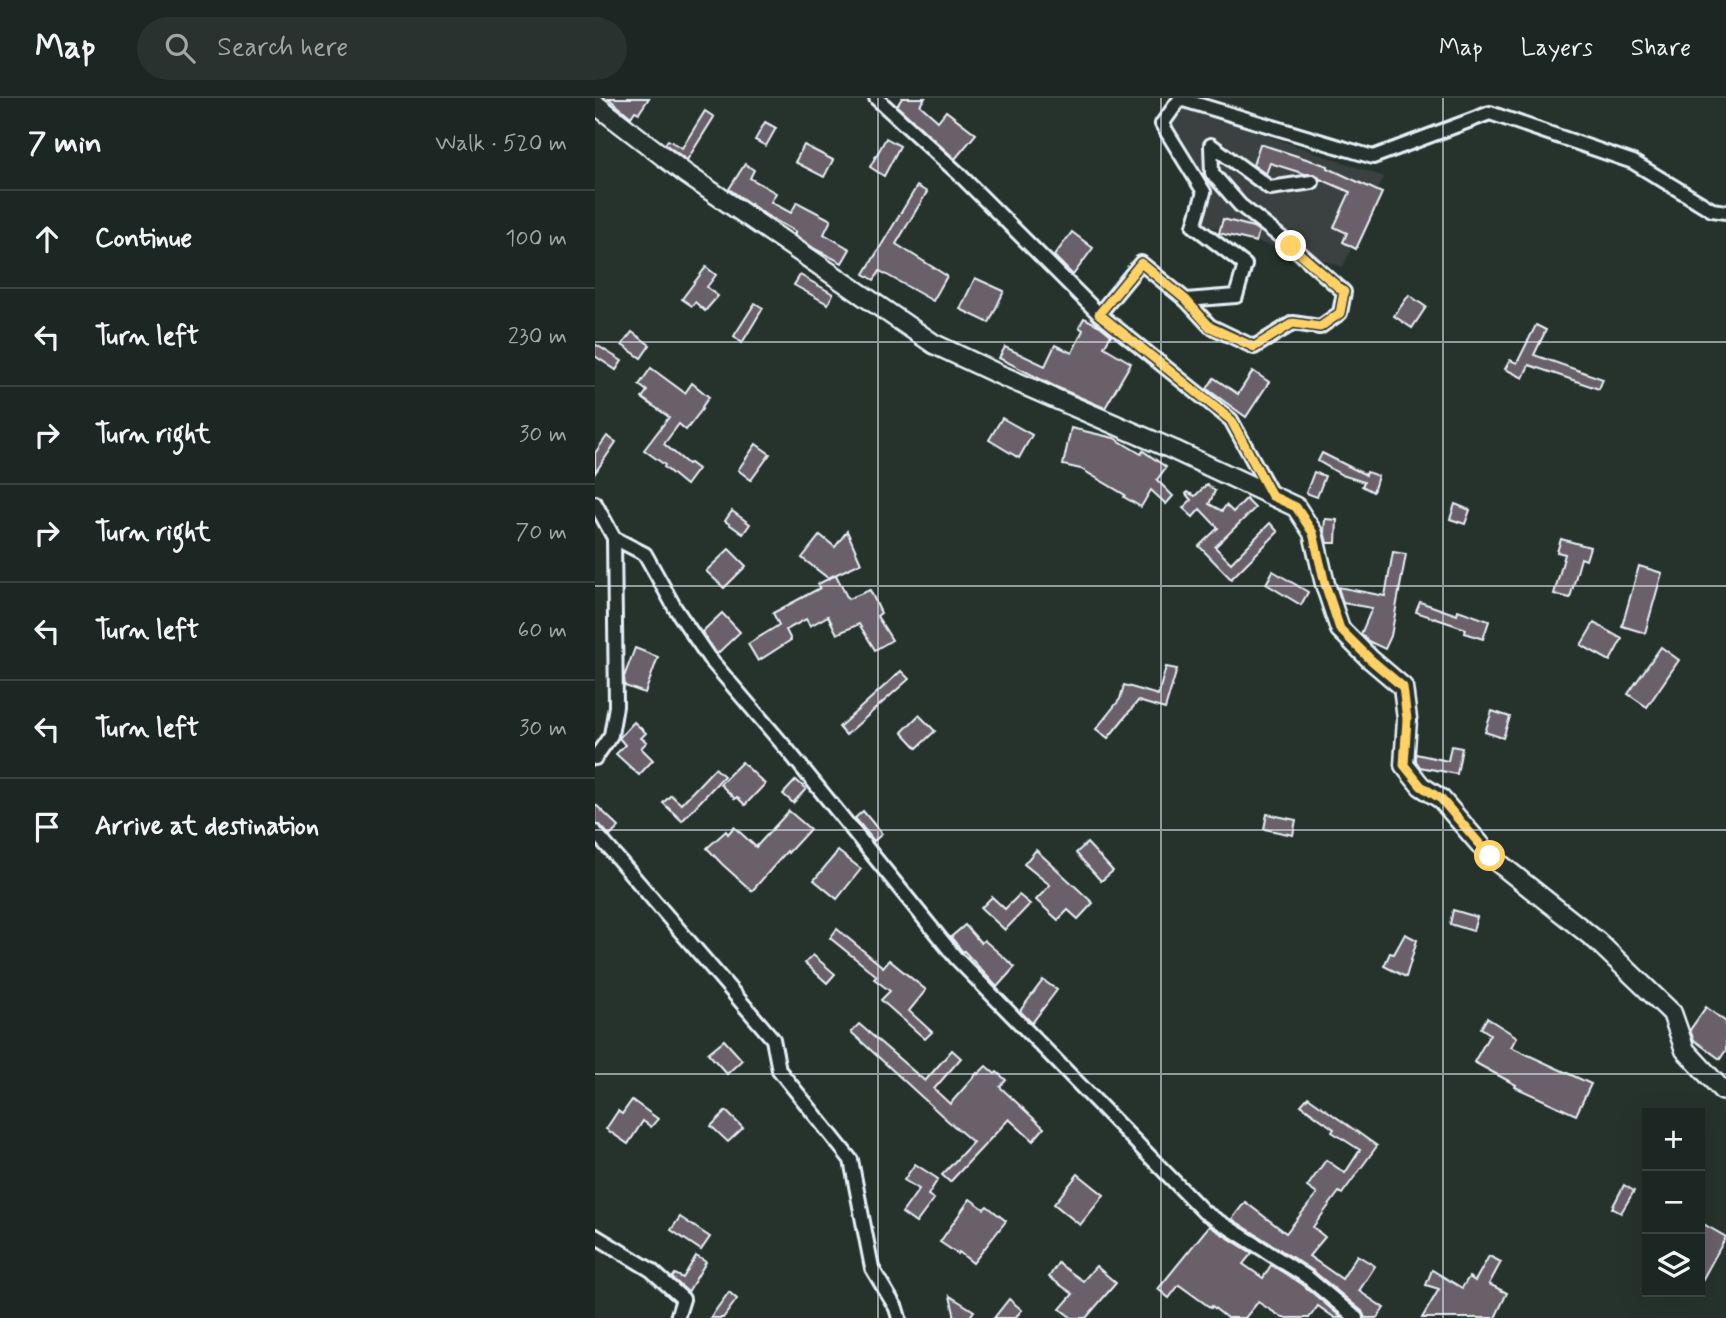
<!DOCTYPE html>
<meta charset="utf-8">
<style>
:root{--surface:#1c2622;--page:#29322f;--text:#f1f3f6;--muted:#a0a5a5;--line:#3a4340}
body{margin:0;font-family:Mynerve,sans-serif;background:var(--page);color:var(--text)}
.controls{position:absolute;right:21px;bottom:21px;display:grid;overflow:hidden;border-radius:0px;box-shadow:0 7px 28px #0002}
.controls button{width:63px;height:63px;display:grid;place-items:center;padding:0;border:0;border-bottom:2px solid var(--line);background:var(--surface);color:var(--text);font:35px sans-serif}
.stop{position:absolute;width:21px;height:21px;margin:-16px;border:5px solid #ffd166;border-radius:50%;background:#fff}
.stop.end{background:#ffd166;border-color:#fff;box-shadow:0 2px 7px #0008}
.list{margin:0;padding:0;list-style:none}
h2{display:flex;justify-content:space-between;align-items:center;height:91px;margin:0;padding:0 28px;font-size:30px}
h2 small{font-size:23px;font-weight:400;color:var(--muted)}
.list li{display:grid;grid-template-columns:46px 1fr auto;gap:21px;align-items:center;box-sizing:border-box;height:98px;padding:0 28px;border-top:2px solid var(--line)}
.list b{display:block;font-size:26px;white-space:nowrap}
.list em{font-size:23px;font-style:normal;color:var(--muted)}
.icon{flex:none;width:38px;height:38px;fill:none;stroke:currentColor;stroke-width:2;stroke-linecap:round;stroke-linejoin:round}
.map{position:relative;flex:none;width:1131px;height:1220px;overflow:hidden}
header{display:flex;align-items:center;gap:42px;box-sizing:border-box;height:98px;padding:0 35px;background:var(--surface);border-bottom:2px solid var(--line)}
header strong{font-size:33px}
nav{display:flex;gap:38px;margin-inline-start:auto;font-size:24px}
.search{width:490px;height:63px;background:var(--page);display:flex;align-items:center;gap:18px;box-sizing:border-box;padding:0 24px;border-radius:38px;color:var(--muted);font-size:26px}
main{display:flex}
aside{flex:1;background:var(--surface)}
.map>svg:first-child{display:block}
</style>
<header>
<strong>Map</strong>
<div class="search"><svg class="icon" aria-label="search" viewBox="0 0 24 24"><circle cx="10" cy="10" r="6"/><path d="M15 15l6 6"/></svg>Search here</div>
<nav><a>Map</a><a>Layers</a><a>Share</a></nav>
</header>
<main>
<aside>
<h2>7 min<small>Walk · 520 m</small></h2>
<ul class="list">
<li><svg class="icon" aria-label="ahead" viewBox="0 0 24 24"><path d="M12 20V5M6 11l6-6 6 6"/></svg><div><b>Continue</b></div><em>100 m</em></li>
<li><svg class="icon" aria-label="left" viewBox="0 0 24 24"><path d="M17 20v-9H6M10 6l-5 5 5 5"/></svg><div><b>Turn left</b></div><em>230 m</em></li>
<li><svg class="icon" aria-label="right" viewBox="0 0 24 24"><path d="M7 20v-9h11M14 6l5 5-5 5"/></svg><div><b>Turn right</b></div><em>30 m</em></li>
<li><svg class="icon" aria-label="right" viewBox="0 0 24 24"><path d="M7 20v-9h11M14 6l5 5-5 5"/></svg><div><b>Turn right</b></div><em>70 m</em></li>
<li><svg class="icon" aria-label="left" viewBox="0 0 24 24"><path d="M17 20v-9H6M10 6l-5 5 5 5"/></svg><div><b>Turn left</b></div><em>60 m</em></li>
<li><svg class="icon" aria-label="left" viewBox="0 0 24 24"><path d="M17 20v-9H6M10 6l-5 5 5 5"/></svg><div><b>Turn left</b></div><em>30 m</em></li>
<li><svg class="icon" aria-label="arrive" viewBox="0 0 24 24"><path d="M6 21V4h12l-3 4 3 4H6"/></svg><div><b>Arrive at destination</b></div></li>
</ul>
</aside>
<div class="map">
<svg width="1131" height="1220" viewBox="0 0 1131 1220">
<rect width="100%" height="100%" fill="#26332d"/>
<filter id="ink" filterUnits="userSpaceOnUse"><feTurbulence type="fractalNoise" baseFrequency=".0143" numOctaves="2"/><feDisplacementMap in="SourceGraphic" scale="14" xChannelSelector="R" yChannelSelector="G"/><feConvolveMatrix kernelMatrix="1 2 1 2 8 2 1 2 1" color-interpolation-filters="sRGB"/></filter>
<g filter="url(#ink)">
<path fill="#3a413f" d="M589 8 789 79 748 169 716 158 696 142 686 151 607 126 615 91 573 29Z"/>
<g fill="#6a6169" stroke="#e8f1f8" stroke-width="2">
<path d="M13 0H54L44 15 40 13 36 19Z"/>
<path d="M307 0H330L325 7 343 23 351 13 381 36 360 61 302 8Z"/>
<path d="M110 13 119 19 92 62 70 46 73 42 87 50Z"/>
<path d="M170 24 181 30 171 48 160 42Z"/>
<path d="M291 40 305 48 289 78 275 69Z"/>
<path d="M665 46 733 68V70L787 95 761 151 748 144 752 135 739 129 755 94 725 81 720 76H710L675 65 671 76 658 67Z"/>
<path d="M209 47 238 62 229 79 200 64Z"/>
<path d="M150 66 159 72 155 80 181 95 176 104 196 115 202 104 236 122 229 136 255 151 247 165 220 151 199 136 201 134 171 117 134 91Z"/>
<path d="M322 88 332 94 301 146 352 178 338 203 285 173 279 182 269 176Z"/>
<path d="M628 121 658 129 664 133 661 144 624 135Z"/>
<path d="M477 134 498 150 478 177 459 158Z"/>
<path d="M111 169 121 177 112 189 123 198 110 213 100 204 97 208 87 201Z"/>
<path d="M205 177 238 196 233 206 199 187Z"/>
<path d="M380 180 409 193 394 225 365 211Z"/>
<path d="M814 197 831 209 817 230 799 218Z"/>
<path d="M160 205 168 210 147 245 139 238Z"/>
<path d="M489 220 505 228 516 237 509 249 536 265 510 310 459 288 404 260 410 249 450 268 460 247 477 255 488 232 484 229Z"/>
<path d="M941 227 951 232 939 257 1008 281 1004 291 934 267 928 280 910 271 915 262 922 265Z"/>
<path d="M37 234 55 247 46 260 27 247Z"/>
<path d="M0 246 27 263 21 272 0 258Z"/>
<path d="M56 270 90 295 97 285 114 299 107 309 108 310 91 332 84 326 69 346 93 366 95 365 103 371 91 387 69 369 70 367 49 352 74 319 47 300 52 293 44 287Z"/>
<path d="M658 273 674 284 651 319 612 291 619 280 643 296Z"/>
<path d="M407 320 437 337 424 360 394 342Z"/>
<path d="M476 330 519 340 546 356 548 353 571 369 562 382 578 398 571 406 556 392 546 409 529 399 530 397 486 371 468 367Z"/>
<path d="M12 338 21 344 0 375V355Z"/>
<path d="M161 346 175 356 156 382 143 372Z"/>
<path d="M727 355 771 377 772 374 783 378 778 394 767 388 769 384 747 377 723 363Z"/>
<path d="M719 374 730 378 722 399 711 395Z"/>
<path d="M612 386 620 393 614 406 627 413 631 407 638 414 651 401 660 410 620 449 636 465 675 425 683 434 636 481 604 448 623 430 605 411 598 419 588 410 596 402 591 396 592 394 600 398Z"/>
<path d="M860 406 875 412 870 426 855 421Z"/>
<path d="M137 413 155 426 148 436 130 423Z"/>
<path d="M730 421 742 422 741 445H732L729 433Z"/>
<path d="M252 433 266 465 233 480 207 460 225 437 240 449Z"/>
<path d="M966 441 995 449 991 462 986 460 975 500 959 496 970 456 962 454Z"/>
<path d="M134 451 151 468 129 490 111 473Z"/>
<path d="M798 454 811 456 796 538 790 551 773 543 766 536 777 510 748 505 743 489 790 498Z"/>
<path d="M1044 468 1067 475 1050 535 1027 528Z"/>
<path d="M678 473 713 494 706 507 671 486Z"/>
<path d="M241 477 253 501 275 492 286 515 282 518 297 542 280 552 264 526 242 536 233 518 215 528 211 521 191 532 196 542 163 563 153 546 184 527 178 515 225 490 223 486Z"/>
<path d="M825 504 862 517 863 512 894 523 888 541 870 535 871 531 821 514Z"/>
<path d="M127 515 145 534 122 556 107 534Z"/>
<path d="M999 525 1027 541 1015 563 986 547Z"/>
<path d="M1066 549 1084 562 1052 609 1033 596Z"/>
<path d="M40 550 63 559 50 595 30 588 29 579Z"/>
<path d="M571 569 582 571 570 611 543 603 513 640 501 631 525 601 529 587 563 597Z"/>
<path d="M306 573 314 581 251 637 244 629Z"/>
<path d="M897 613 915 619 908 640 890 634Z"/>
<path d="M324 617 340 633 322 650 307 634Z"/>
<path d="M39 624 51 635 46 640 52 644 46 650 58 662 44 677 21 656 30 647 24 640Z"/>
<path d="M856 648 867 650 862 676 825 669 821 663V656L853 663Z"/>
<path d="M147 664 170 686 150 707 142 699 140 701 125 686Z"/>
<path d="M120 670 129 678 87 723 68 705 76 697 86 706Z"/>
<path d="M201 682 211 691 198 705 188 696Z"/>
<path d="M0 706 24 729 15 738 6 728 0 725Z"/>
<path d="M194 713 215 731 193 755 192 753 157 793 127 766 112 750 131 733 133 736 139 729 161 749Z"/>
<path d="M268 713 287 736 279 743 260 720Z"/>
<path d="M672 716 701 722 698 737 669 731Z"/>
<path d="M492 745 518 773 506 783 481 755Z"/>
<path d="M441 752 498 805 483 821 473 812 463 822 441 802 455 787 429 766Z"/>
<path d="M243 753 266 771 242 801 219 782Z"/>
<path d="M424 797 435 806 410 832 386 810 397 799 410 811Z"/>
<path d="M858 812 882 819 878 833 855 826Z"/>
<path d="M370 827 386 845 389 842 420 869 402 889 369 853 368 854 356 839Z"/>
<path d="M242 831 288 869 294 862 331 892 314 913 337 934 330 941 286 902 295 893 279 881 282 878 235 840Z"/>
<path d="M810 836 822 842 811 879 789 868 795 855 799 856Z"/>
<path d="M218 857 240 876 232 885 210 865Z"/>
<path d="M448 882 462 892 437 925 425 913Z"/>
<path d="M1111 909 1131 924V952L1125 961 1099 942 1095 932Z"/>
<path d="M892 920 922 939 916 949 996 986 981 1017 920 989 921 987 879 964 895 936 886 930Z"/>
<path d="M264 926 330 983 357 952 366 960 339 991 355 1006 382 975 383 976 391 968 400 976 402 974 411 982 405 989 449 1030 438 1043 414 1021 355 1084 347 1077 378 1044 353 1023 256 934Z"/>
<path d="M129 942 147 962 132 976 113 955Z"/>
<path d="M713 999 782 1048 747 1096 744 1094 718 1129 730 1139 714 1158 747 1181 762 1157 780 1168 764 1193 789 1210 782 1220H770L767 1213 717 1172 637 1121 650 1104 691 1135 722 1096 712 1089 731 1062 750 1075 765 1052 737 1034 739 1031 706 1007Z"/>
<path d="M37 1002 63 1021 56 1029 48 1023 33 1046 11 1031 23 1013 27 1016Z"/>
<path d="M131 1013 148 1030 133 1044 116 1028Z"/>
<path d="M320 1066 343 1081 333 1097 339 1101 321 1125 307 1115 324 1091 309 1082Z"/>
<path d="M483 1076 509 1097 485 1127 459 1106Z"/>
<path d="M1029 1087 1039 1093 1026 1115 1017 1110Z"/>
<path d="M375 1101 389 1111 392 1108 411 1123 378 1165 364 1154 363 1156 345 1144Z"/>
<path d="M85 1119 115 1139 106 1152 76 1132Z"/>
<path d="M1105 1124 1131 1139 1105 1186Z"/>
<path d="M614 1128 657 1155 648 1166 668 1180 676 1167 707 1186 747 1220H740L723 1208 714 1220H688L663 1204 650 1220H632L617 1208 616 1210 584 1187 574 1200 563 1191Z"/>
<path d="M101 1158 111 1164 93 1194 77 1180 80 1176 88 1180Z"/>
<path d="M894 1158 906 1164 894 1186 912 1195 900 1220H827L844 1191 831 1187 837 1172 867 1190 874 1179 880 1183Z"/>
<path d="M463 1165 488 1183 501 1168 521 1185 491 1220H477L465 1211 478 1196 454 1179Z"/>
<path d="M134 1194 142 1201 128 1220H115Z"/>
<path d="M355 1198 379 1213 374 1220H360Z"/>
<path d="M414 1201 427 1212 420 1220H399Z"/>
</g>
<g fill="none" stroke-linecap="round" stroke-linejoin="round">
<g stroke="#e8f1f8" stroke-width="18">
<g id="street">
<path d="M281 0 363 75 504 216 636 322 677 397"/>
<path d="M591 202 615 228 659 249 698 225 725 229 745 215 749 194 697 148 645 107 617 75 616 47 675 90 717 84"/>
<path d="M504 216 546 165 591 202 641 198 650 167 599 128 609 94 567 26 585 1 778 59 895 15 1038 64 1117 112 1131 114"/>
<path d="M0 405 19 440 21 608 16 637 0 660"/>
<path d="M19 440 50 456 80 510 114 560 196 656 361 860 609 1114 712 1179 761 1220"/>
<path d="M0 734 178 941 184 972 256 1062 277 1170 301 1210 304 1220"/>
<path d="M0 1138 56 1172 88 1201 82 1220"/>
</g>
</g>
<g stroke="#e8f1f8" stroke-width="23">
<path id="secondary" d="M0 6 91 76 339 246 403 276 579 352 701 409 718 435 730 486 745 531 775 561 808 589 812 621 809 667 826 688 846 701 895 758 1002 843 1077 915 1090 952 1127 992 1131 993"/>
</g>
<use href="#street" stroke="#26332d" stroke-width="12"/>
<use href="#secondary" stroke="#26332d" stroke-width="18"/>
</g>
</g>
<g fill="none" stroke-linecap="round" stroke-linejoin="round" filter="url(#ink)">
<path stroke="#ffd166" stroke-width="9" d="M696 148 749 194 745 215 725 229 698 225 659 249 615 229 591 202 546 165 504 216 636 322 677 398 701 409 718 435 730 486 745 531 775 561 808 589 812 621 809 667 826 688 846 701 895 758"/>
</g>
<path fill="none" stroke="#e8f1f8" stroke-width="2" stroke-opacity="0.55" d="M283 0V1220M566 0V1220M848 0V1220M0 244H1131M0 488H1131M0 732H1131M0 976H1131"/>
</svg>
<div class="controls">
<button>+</button>
<button>−</button>
<button><svg class="icon" aria-label="layers" viewBox="0 0 24 24"><path d="M12 4l9 5-9 5-9-5zM3 14l9 5 9-5"/></svg></button>
</div>
<div class="stop" style="left:895px;top:758px"></div>
<div class="stop end" style="left:696px;top:148px"></div>
</div>
</main>
